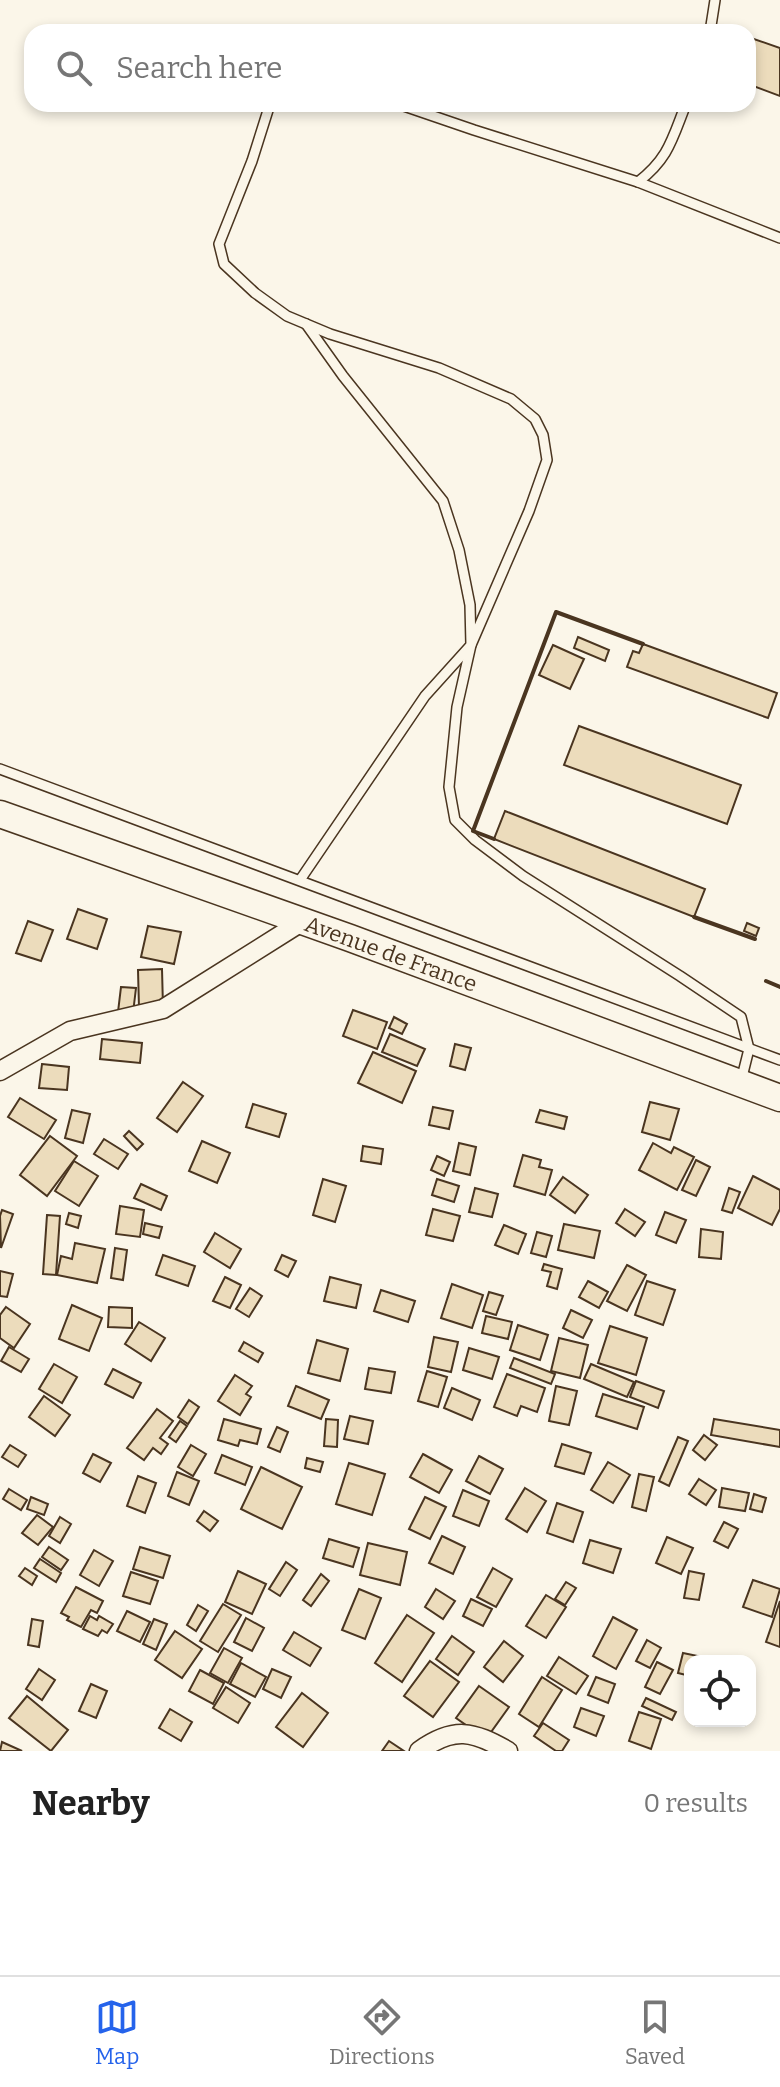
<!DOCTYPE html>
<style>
:root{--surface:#fff;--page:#f6f6f6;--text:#222;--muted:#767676;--line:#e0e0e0;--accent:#2563eb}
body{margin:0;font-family:Bitter,serif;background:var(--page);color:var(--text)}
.controls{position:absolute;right:24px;bottom:24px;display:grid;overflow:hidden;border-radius:16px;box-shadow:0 4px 12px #0003}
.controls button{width:72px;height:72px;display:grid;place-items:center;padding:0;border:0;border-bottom:2px solid var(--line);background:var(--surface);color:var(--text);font:40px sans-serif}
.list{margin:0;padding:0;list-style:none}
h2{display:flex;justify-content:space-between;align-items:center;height:104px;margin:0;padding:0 32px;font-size:34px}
h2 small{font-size:26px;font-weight:400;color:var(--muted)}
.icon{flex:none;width:44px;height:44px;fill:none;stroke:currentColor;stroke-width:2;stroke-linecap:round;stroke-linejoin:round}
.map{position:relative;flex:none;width:780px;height:1751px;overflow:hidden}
.search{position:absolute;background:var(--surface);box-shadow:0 4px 12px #0003;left:24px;right:24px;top:24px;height:88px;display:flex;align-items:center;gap:20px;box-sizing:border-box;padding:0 28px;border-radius:24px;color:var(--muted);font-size:30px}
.sheet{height:224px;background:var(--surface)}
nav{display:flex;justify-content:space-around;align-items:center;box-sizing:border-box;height:112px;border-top:2px solid var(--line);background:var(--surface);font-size:22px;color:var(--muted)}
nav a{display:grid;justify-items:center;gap:4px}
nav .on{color:var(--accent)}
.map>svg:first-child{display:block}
</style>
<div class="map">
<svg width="780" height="1751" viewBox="0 0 780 1751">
<rect width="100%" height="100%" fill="#fbf6e9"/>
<g fill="#ecdcbc" stroke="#4a3520" stroke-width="2">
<path d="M748 37 780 48V96L748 84Z"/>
<path d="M578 637 609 650 605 661 574 648Z"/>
<path d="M643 644 777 693 768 718 627 667 633 651 639 653Z"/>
<path d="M553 645 584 659 570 689 539 675Z"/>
<path d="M579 726 741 785 727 824 564 765Z"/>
<path d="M505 811 705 889 694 917 494 839Z"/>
<path d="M78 909 107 919 97 949 67 939Z"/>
<path d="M28 921 53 930 41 961 16 953Z"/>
<path d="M747 923 759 928 756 936 744 931Z"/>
<path d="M148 926 181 932 174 964 141 957Z"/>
<path d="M162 969 163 1007 139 1008 138 970Z"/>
<path d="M121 987 136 988 133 1013 118 1012Z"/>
<path d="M353 1010 387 1022 377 1049 343 1036Z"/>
<path d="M394 1017 407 1024 402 1034 389 1028Z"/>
<path d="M390 1034 425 1049 417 1066 382 1052Z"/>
<path d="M102 1039 142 1043 140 1063 100 1059Z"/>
<path d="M455 1044 471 1048 465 1070 450 1066Z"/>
<path d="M373 1052 416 1071 402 1103 358 1083Z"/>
<path d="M42 1064 69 1067 67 1090 39 1088Z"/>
<path d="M183 1082 203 1096 177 1132 157 1118Z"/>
<path d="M20 1098 56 1120 44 1139 8 1117Z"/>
<path d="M650 1102 679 1109 670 1140 642 1132Z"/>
<path d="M253 1104 286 1114 279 1137 246 1127Z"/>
<path d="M433 1107 453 1111 449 1129 429 1125Z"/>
<path d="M72 1110 90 1114 83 1143 65 1138Z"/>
<path d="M540 1110 567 1117 564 1129 536 1122Z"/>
<path d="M129 1131 143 1144 137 1150 124 1136Z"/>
<path d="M50 1136 77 1156 47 1196 20 1175Z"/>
<path d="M104 1139 128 1154 118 1169 94 1154Z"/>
<path d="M202 1141 230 1153 217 1183 189 1171Z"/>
<path d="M459 1143 476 1147 470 1175 453 1171Z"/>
<path d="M653 1143 671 1153 674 1147 694 1157 677 1190 639 1170Z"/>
<path d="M363 1146 383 1149 381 1164 361 1161Z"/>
<path d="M523 1155 541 1160 539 1167 552 1170 545 1195 514 1186Z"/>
<path d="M437 1156 450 1162 444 1176 431 1170Z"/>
<path d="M696 1160 710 1167 696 1196 682 1190Z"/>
<path d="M74 1161 98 1176 79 1206 55 1191Z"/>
<path d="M753 1176 780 1190V1209L772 1225 738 1208Z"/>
<path d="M563 1177 588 1195 575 1213 550 1195Z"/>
<path d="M323 1179 346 1186 335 1222 313 1215Z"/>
<path d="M437 1179 459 1186 454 1202 432 1195Z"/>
<path d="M141 1184 167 1196 161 1210 134 1198Z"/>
<path d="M475 1188 498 1194 492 1217 469 1212Z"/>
<path d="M729 1188 740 1192 732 1213 722 1210Z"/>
<path d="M120 1206 144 1210 140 1237 116 1234Z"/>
<path d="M433 1209 460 1216 453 1241 426 1235Z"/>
<path d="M625 1209 645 1222 635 1236 616 1223Z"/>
<path d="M2 1210 13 1214 1 1248 0 1216Z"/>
<path d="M665 1212 686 1220 676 1243 656 1235Z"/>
<path d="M69 1213 81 1216 78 1228 66 1224Z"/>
<path d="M47 1215 60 1216 56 1275 43 1274Z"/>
<path d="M145 1223 162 1227 159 1238 143 1234Z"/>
<path d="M564 1224 600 1231 594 1258 558 1250Z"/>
<path d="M504 1225 526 1234 518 1254 495 1245Z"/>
<path d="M701 1229 723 1232 721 1259 699 1257Z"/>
<path d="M537 1232 552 1236 546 1257 531 1253Z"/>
<path d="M215 1233 241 1249 230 1268 204 1252Z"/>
<path d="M75 1243 105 1249 97 1283 57 1275 61 1256 72 1259Z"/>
<path d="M115 1248 127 1250 123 1280 111 1278Z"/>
<path d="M163 1255 195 1266 188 1286 156 1275Z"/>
<path d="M282 1255 296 1261 288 1277 275 1270Z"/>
<path d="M544 1264 562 1269 557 1289 547 1286 551 1272 542 1270Z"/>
<path d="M627 1265 646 1275 627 1311 607 1301Z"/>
<path d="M0 1271 13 1274 7 1297 0 1296Z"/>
<path d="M225 1277 241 1285 230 1308 213 1301Z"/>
<path d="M330 1277 361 1285 356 1308 324 1301Z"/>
<path d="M588 1281 608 1292 599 1308 579 1297Z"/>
<path d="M647 1281 675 1290 663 1325 635 1315Z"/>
<path d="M452 1284 483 1295 472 1328 441 1318Z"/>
<path d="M250 1288 262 1296 249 1317 236 1309Z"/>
<path d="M381 1290 415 1301 408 1322 374 1311Z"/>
<path d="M489 1292 503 1296 496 1315 483 1311Z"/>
<path d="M72 1305 102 1318 89 1351 59 1339Z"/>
<path d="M6 1307 30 1324 14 1348 0 1338V1315Z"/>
<path d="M109 1307 132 1308V1328L108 1327Z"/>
<path d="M571 1310 592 1320 583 1338 563 1328Z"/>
<path d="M486 1316 512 1322 508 1339 482 1333Z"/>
<path d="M139 1322 165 1338 151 1361 125 1344Z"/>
<path d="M518 1325 548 1335 540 1360 510 1350Z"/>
<path d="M610 1326 647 1338 636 1375 598 1363Z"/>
<path d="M434 1337 458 1342 451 1372 428 1367Z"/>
<path d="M559 1338 588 1345 580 1378 551 1371Z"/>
<path d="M317 1340 348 1349 340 1381 308 1373Z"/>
<path d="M244 1342 263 1353 258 1362 239 1351Z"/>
<path d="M9 1347 29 1359 21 1372 1 1361Z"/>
<path d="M469 1348 499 1357 492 1379 463 1370Z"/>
<path d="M514 1358 555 1374 551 1384 510 1368Z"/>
<path d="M54 1364 77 1377 62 1403 39 1389Z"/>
<path d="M591 1364 634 1382 627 1397 584 1379Z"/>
<path d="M369 1368 395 1372 391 1393 365 1389Z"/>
<path d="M113 1369 141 1383 133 1398 105 1384Z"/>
<path d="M427 1371 447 1377 438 1407 418 1401Z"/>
<path d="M507 1374 545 1388 537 1412 521 1406 517 1416 494 1407Z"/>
<path d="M235 1375 252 1386 246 1394 251 1397 240 1415 218 1401Z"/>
<path d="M636 1381 664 1391 658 1408 630 1397Z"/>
<path d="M296 1386 329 1400 321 1419 288 1406Z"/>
<path d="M556 1386 577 1391 569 1425 549 1421Z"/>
<path d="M452 1388 480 1400 472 1420 444 1408Z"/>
<path d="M603 1394 644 1407 637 1429 596 1416Z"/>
<path d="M44 1396 70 1415 55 1436 29 1417Z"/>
<path d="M189 1400 199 1407 188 1424 178 1417Z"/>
<path d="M157 1409 173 1421 160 1438 168 1444 161 1454 153 1448 144 1460 127 1448Z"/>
<path d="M350 1416 373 1421 368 1444 344 1439Z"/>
<path d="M224 1419 261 1429 257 1444 240 1440 238 1446 218 1440Z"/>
<path d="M326 1419 338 1420 337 1447 324 1446Z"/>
<path d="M714 1419 780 1430V1447L711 1435Z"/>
<path d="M180 1421 187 1426 176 1442 169 1437Z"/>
<path d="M277 1427 288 1432 280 1452 268 1447Z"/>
<path d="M704 1435 717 1445 705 1460 693 1450Z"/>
<path d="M678 1437 688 1441 669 1486 659 1481Z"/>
<path d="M562 1444 591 1453 584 1474 555 1466Z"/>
<path d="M10 1445 26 1455 18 1467 2 1457Z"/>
<path d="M191 1445 206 1454 193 1476 178 1467Z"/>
<path d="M93 1454 111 1463 100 1482 83 1473Z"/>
<path d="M423 1454 452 1470 439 1493 410 1477Z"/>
<path d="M222 1455 252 1467 245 1485 215 1473Z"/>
<path d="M479 1456 503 1469 490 1494 466 1481Z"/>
<path d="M307 1458 323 1462 320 1472 305 1468Z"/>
<path d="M608 1462 630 1475 613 1503 591 1490Z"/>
<path d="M349 1463 385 1474 372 1515 336 1504Z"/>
<path d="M261 1467 302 1487 282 1529 241 1509Z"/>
<path d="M177 1472 199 1481 189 1505 168 1496Z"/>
<path d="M639 1474 654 1477 646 1511 632 1507Z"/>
<path d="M138 1476 156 1483 145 1513 127 1506Z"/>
<path d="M699 1479 716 1490 706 1505 689 1494Z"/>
<path d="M525 1488 546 1501 527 1532 506 1519Z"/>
<path d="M722 1488 749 1493 745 1511 719 1507Z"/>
<path d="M9 1489 27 1500 21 1510 3 1499Z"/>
<path d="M463 1490 489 1501 479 1526 453 1516Z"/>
<path d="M754 1494 766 1498 762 1512 750 1509Z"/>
<path d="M31 1497 48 1504 44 1515 27 1509Z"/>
<path d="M425 1497 446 1507 430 1539 409 1529Z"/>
<path d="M557 1503 583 1512 573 1542 547 1533Z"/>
<path d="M204 1511 218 1521 210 1531 197 1521Z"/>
<path d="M37 1515 53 1527 38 1545 22 1533Z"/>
<path d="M60 1517 71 1524 60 1543 49 1536Z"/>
<path d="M724 1522 738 1529 728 1548 714 1541Z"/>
<path d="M442 1536 465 1547 453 1574 429 1563Z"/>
<path d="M667 1537 693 1548 681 1574 656 1563Z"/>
<path d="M329 1539 359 1548 353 1567 323 1558Z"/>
<path d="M590 1540 621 1549 613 1573 583 1563Z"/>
<path d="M368 1543 407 1552 400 1585 360 1575Z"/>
<path d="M49 1547 68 1560 61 1570 42 1557Z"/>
<path d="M140 1547 170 1556 163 1578 133 1569Z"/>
<path d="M94 1550 113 1561 99 1586 80 1575Z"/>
<path d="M40 1559 61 1573 56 1582 34 1568Z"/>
<path d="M286 1562 297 1570 280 1596 269 1589Z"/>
<path d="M25 1568 37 1576 32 1585 19 1576Z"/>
<path d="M493 1568 512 1579 496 1607 477 1597Z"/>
<path d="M238 1571 266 1584 252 1614 225 1602Z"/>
<path d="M689 1571 704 1574 699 1600 684 1598Z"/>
<path d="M131 1572 158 1581 150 1604 123 1596Z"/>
<path d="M321 1574 329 1581 311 1606 303 1600Z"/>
<path d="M753 1580 780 1589 772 1617 743 1607Z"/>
<path d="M566 1582 576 1588 565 1605 555 1599Z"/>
<path d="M76 1587 103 1601 97 1613 91 1610 81 1627 67 1620 69 1617 61 1613Z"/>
<path d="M359 1589 381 1598 365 1639 342 1630Z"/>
<path d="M436 1589 455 1601 443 1619 425 1607Z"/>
<path d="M546 1595 566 1607 546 1638 526 1626Z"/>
<path d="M471 1599 492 1609 483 1626 463 1616Z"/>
<path d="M780 1601V1647L766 1642Z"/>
<path d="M223 1604 241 1615 218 1652 200 1641Z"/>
<path d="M198 1605 208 1611 196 1631 187 1625Z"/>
<path d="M127 1611 150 1622 140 1642 117 1631Z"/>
<path d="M407 1615 434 1633 402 1682 375 1663Z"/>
<path d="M90 1616 97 1620 99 1616 113 1624 107 1633 102 1630 98 1636 83 1629Z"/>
<path d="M613 1617 637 1630 616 1669 593 1656Z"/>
<path d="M246 1618 264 1628 252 1651 234 1642Z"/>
<path d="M32 1619 43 1621 39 1647 28 1645Z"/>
<path d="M154 1619 167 1624 156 1650 143 1644Z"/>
<path d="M175 1631 202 1649 182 1678 155 1660Z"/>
<path d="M294 1632 321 1648 310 1666 283 1650Z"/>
<path d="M452 1636 474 1652 458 1675 436 1659Z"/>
<path d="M647 1640 661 1648 650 1668 636 1661Z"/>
<path d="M504 1641 523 1656 503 1682 484 1667Z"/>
<path d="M224 1648 242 1658 228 1683 210 1673Z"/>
<path d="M683 1653 717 1660V1661H690V1676L678 1673Z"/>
<path d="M559 1657 588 1676 576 1694 547 1676Z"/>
<path d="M430 1661 459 1682 433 1717 404 1696Z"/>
<path d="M657 1662 673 1670 660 1694 645 1687Z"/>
<path d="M241 1663 266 1677 255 1697 230 1684Z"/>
<path d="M39 1669 55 1680 42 1700 26 1689Z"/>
<path d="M272 1669 291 1677 281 1698 263 1689Z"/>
<path d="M200 1670 224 1683 213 1704 189 1691Z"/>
<path d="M542 1677 562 1690 539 1727 519 1714Z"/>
<path d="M596 1677 615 1684 608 1703 588 1695Z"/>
<path d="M91 1684 107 1691 96 1718 79 1711Z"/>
<path d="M479 1686 509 1707 486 1739 456 1718Z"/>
<path d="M226 1687 250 1703 238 1723 213 1708Z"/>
<path d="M302 1693 328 1713 303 1747 276 1727Z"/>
<path d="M27 1696 68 1730 51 1751 9 1718Z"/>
<path d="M646 1698 676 1712 672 1720 642 1706Z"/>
<path d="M581 1708 604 1716 596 1736 574 1727Z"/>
<path d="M170 1709 192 1722 181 1741 159 1728Z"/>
<path d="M639 1712 661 1719 651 1749 629 1741Z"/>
<path d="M543 1723 569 1740 562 1751H556L534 1736Z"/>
<path d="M389 1741 404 1751H382Z"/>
<path d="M2 1742 22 1751H0Z"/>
</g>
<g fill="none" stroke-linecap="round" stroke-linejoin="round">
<g stroke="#4a3520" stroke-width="12">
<g id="lane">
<path d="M710 32 715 0"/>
<path d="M270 104 252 161 219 244 224 264 255 293 287 316 330 334 439 368 511 399 535 419 543 435 547 460 529 511 471 645 457 707 449 787 455 820 475 840 523 876 680 976 741 1017 749 1049 741 1081"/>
<path d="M398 104 474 130 638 182 780 238"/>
<path d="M638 182C669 158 672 139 686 104"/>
<path d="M0 769 780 1060"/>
<path d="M300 880 425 696 471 645 470 605 459 550 443 501 343 376 306 324"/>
</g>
</g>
<g stroke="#4a3520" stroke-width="21">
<g id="street">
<path d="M0 1071 70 1031 163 1009 303 921"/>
<path d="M419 1751C454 1726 473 1731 508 1751"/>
</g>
</g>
<g stroke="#4a3520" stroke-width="29">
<path id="secondary" d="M0 814 350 938 780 1098"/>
</g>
<use href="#lane" stroke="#fbf6e9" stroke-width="9"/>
<use href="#street" stroke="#fbf6e9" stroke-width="18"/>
<use href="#secondary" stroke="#fbf6e9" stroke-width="26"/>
<g stroke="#4a3520" stroke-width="4">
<path d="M494 839 473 831 556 612 643 644"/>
<path d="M694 917 755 939"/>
<path d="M766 981 780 987"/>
</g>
</g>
<g text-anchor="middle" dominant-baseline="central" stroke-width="6" stroke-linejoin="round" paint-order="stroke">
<g font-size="22" fill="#4a3520" stroke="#fbf6e9">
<text transform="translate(391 954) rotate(20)">Avenue de France</text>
</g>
</g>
</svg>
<div class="controls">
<button><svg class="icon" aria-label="locate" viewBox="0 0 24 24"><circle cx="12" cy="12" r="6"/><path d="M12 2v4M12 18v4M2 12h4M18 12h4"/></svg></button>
</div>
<div class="search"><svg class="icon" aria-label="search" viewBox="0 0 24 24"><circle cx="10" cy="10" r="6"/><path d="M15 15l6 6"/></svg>Search here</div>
</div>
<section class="sheet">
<h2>Nearby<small>0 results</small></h2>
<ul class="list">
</ul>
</section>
<nav>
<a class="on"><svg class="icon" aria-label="map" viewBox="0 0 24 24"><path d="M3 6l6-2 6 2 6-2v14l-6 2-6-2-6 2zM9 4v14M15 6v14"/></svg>Map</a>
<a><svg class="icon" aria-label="directions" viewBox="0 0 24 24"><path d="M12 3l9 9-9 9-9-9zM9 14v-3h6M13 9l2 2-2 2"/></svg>Directions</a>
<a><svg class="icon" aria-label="saved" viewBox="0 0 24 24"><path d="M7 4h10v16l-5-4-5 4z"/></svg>Saved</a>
</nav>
